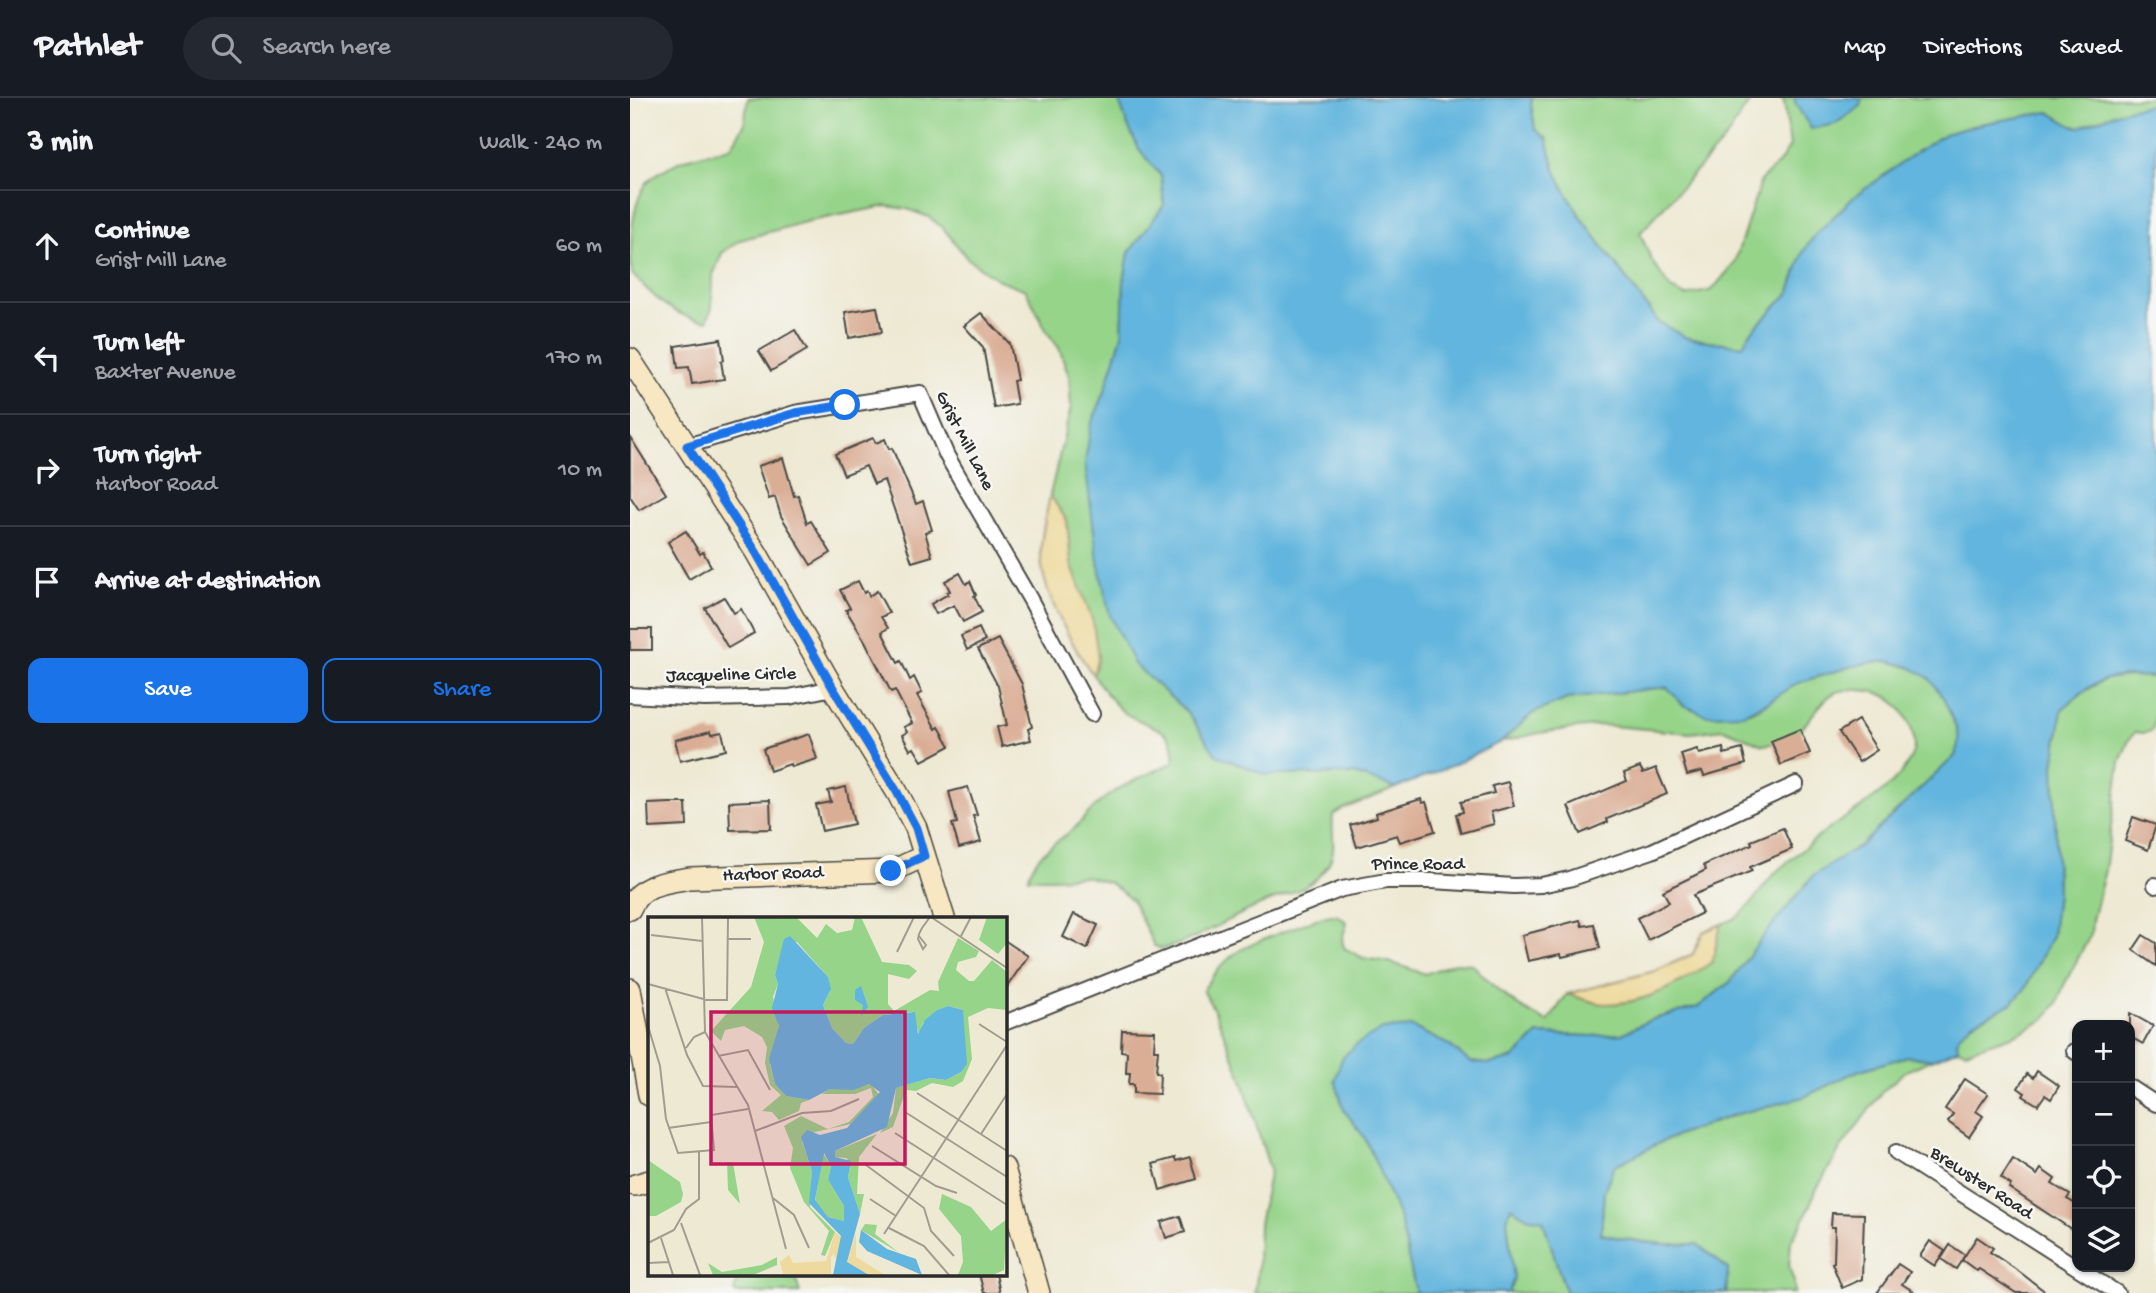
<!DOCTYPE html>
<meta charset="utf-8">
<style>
:root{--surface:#171b24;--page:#242831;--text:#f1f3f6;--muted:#9ea1a6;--line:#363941;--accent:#1a73e8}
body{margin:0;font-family:"Gochi Hand",sans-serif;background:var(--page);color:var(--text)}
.controls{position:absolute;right:21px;bottom:21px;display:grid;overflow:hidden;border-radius:14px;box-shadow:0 2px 5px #0004}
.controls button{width:63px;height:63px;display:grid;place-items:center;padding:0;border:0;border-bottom:2px solid var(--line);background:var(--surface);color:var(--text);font:35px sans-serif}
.stop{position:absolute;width:21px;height:21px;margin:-16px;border:5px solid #1a73e8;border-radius:50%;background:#fff}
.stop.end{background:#1a73e8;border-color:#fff;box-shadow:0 2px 7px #0008}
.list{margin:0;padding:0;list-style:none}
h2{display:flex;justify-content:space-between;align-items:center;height:91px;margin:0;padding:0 28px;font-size:30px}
h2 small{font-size:23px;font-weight:400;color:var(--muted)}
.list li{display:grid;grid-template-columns:46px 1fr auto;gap:21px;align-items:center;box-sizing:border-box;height:112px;padding:0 28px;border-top:2px solid var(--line)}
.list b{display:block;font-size:26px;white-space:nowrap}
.list p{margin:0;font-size:23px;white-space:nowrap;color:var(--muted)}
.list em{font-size:23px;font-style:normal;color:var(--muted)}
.actions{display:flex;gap:14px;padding:21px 28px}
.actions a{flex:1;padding:16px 0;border:2px solid var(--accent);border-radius:14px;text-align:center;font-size:24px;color:var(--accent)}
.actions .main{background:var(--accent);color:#fff}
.icon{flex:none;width:38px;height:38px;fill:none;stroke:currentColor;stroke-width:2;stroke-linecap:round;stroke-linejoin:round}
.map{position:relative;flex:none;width:1526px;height:1195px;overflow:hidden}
header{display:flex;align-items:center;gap:42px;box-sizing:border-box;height:98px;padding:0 35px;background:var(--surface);border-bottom:2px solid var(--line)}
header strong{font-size:33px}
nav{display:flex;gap:38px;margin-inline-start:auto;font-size:24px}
.search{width:490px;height:63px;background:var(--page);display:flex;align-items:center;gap:18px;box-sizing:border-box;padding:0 24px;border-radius:38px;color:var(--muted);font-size:26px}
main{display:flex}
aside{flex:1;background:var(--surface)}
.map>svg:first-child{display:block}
</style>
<header>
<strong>Pathlet</strong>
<div class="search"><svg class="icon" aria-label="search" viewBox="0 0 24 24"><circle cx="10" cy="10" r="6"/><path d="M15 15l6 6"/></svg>Search here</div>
<nav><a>Map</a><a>Directions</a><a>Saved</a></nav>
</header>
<main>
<aside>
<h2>3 min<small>Walk · 240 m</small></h2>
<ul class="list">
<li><svg class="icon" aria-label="ahead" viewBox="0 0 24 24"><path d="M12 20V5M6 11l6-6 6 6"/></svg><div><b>Continue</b><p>Grist Mill Lane</p></div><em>60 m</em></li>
<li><svg class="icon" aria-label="left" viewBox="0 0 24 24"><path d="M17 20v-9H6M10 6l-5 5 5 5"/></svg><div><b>Turn left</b><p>Baxter Avenue</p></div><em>170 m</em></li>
<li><svg class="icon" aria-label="right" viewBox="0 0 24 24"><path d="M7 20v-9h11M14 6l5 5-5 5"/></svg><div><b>Turn right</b><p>Harbor Road</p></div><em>10 m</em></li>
<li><svg class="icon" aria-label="arrive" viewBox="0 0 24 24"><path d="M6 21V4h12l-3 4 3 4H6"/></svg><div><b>Arrive at destination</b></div></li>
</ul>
<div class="actions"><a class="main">Save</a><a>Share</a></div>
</aside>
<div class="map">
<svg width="1526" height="1195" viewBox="0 0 1526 1195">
<rect width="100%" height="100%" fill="#f6f6f2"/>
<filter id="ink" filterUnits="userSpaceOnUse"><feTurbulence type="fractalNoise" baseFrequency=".0143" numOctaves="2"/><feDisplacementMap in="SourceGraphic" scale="14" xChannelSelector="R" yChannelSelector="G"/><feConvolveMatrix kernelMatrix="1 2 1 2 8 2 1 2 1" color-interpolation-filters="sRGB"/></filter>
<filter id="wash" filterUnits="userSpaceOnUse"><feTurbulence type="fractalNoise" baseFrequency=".00686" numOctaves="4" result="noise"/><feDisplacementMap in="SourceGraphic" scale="28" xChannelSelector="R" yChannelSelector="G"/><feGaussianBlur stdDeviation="1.57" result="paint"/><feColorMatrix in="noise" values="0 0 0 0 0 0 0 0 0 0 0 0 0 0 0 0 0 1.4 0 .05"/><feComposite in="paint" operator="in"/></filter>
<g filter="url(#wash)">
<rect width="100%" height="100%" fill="#eee9d3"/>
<g fill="#96d48a" stroke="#60805a" stroke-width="2">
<path d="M118 0H488L498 28 509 51 531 78 534 107 499 155 494 183 492 237 474 296 461 327 504 566 558 615 568 629 636 677 724 676 766 690 713 711 703 717C701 734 707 751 699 765 693 775 686 782 676 788 661 797 642 801 626 809 595 822 565 843 532 851L524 848 502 802 480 785 455 778 426 780H398C404 757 423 747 441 733 451 725 458 714 468 706 489 687 519 676 544 664 548 627 518 631 495 615 482 606 472 589 463 577L468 559 441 466 437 423 420 397 441 309 439 278 429 250 417 234 396 192 367 181 338 161 313 130 299 119 277 111 256 108 175 124 110 142 92 155 83 177 82 209 77 223C44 220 24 199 2 176 0 147 0 110 16 86 23 76 42 67 53 62 68 56 86 54 101 49L114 27Z"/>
<path d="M902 0H1124L1113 13 1097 39 1010 135 1022 163 1041 191 1056 198 1082 192 1104 166 1131 82 1149 65 1160 48 1154 3 1150 0H1526V6L1497 11 1450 29 1442 28 1419 14 1350 26 1315 36 1285 55 1224 99 1185 137 1173 154 1160 194 1122 233 1112 248 1057 240 1029 224 952 121 937 96 925 72 917 41 905 31 901 6Z"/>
<path d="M1258 563C1272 567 1286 570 1298 579 1310 589 1330 626 1329 642 1329 647 1326 653 1325 658L1231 747 1183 778 1131 841 1100 884 1068 909 1020 922 992 936 962 938 908 936 884 960 858 966 840 964 819 947 782 929 705 982 714 1012 735 1040 770 1121 786 1195H625L628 1169 629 1126 640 1072 611 978 585 914 573 892C582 879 592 865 606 855 614 848 692 817 703 817 709 817 713 821 717 825L712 841 714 850 733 860 759 864 795 876 825 865 842 866C867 893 884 908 918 924L937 896C949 899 963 905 975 906 1016 906 1049 886 1082 864L1091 826C1097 824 1105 821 1110 817 1123 806 1132 789 1144 776 1159 762 1177 748 1193 735 1221 714 1272 689 1283 654 1288 636 1274 609 1258 599 1245 592 1214 588 1201 597 1188 607 1174 629 1163 642L1133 647 1094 631 1060 635 971 627 909 635 871 644 903 615 937 601 1037 589 1053 607C1071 610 1093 616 1112 615 1130 615 1152 592 1168 585 1195 572 1229 565 1258 563Z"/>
<path d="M1500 578 1526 579C1526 590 1526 625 1522 632 1517 636 1510 635 1505 634L1499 642 1490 664 1475 772 1462 822 1461 836 1435 885 1427 905 1414 922 1385 937 1336 953 1328 951 1327 943 1330 936 1342 925 1381 906 1395 891 1422 838 1427 795 1424 668 1432 611 1451 596 1475 581Z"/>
<path d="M1278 958 1301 962 1274 974 1252 994 1211 1050 1186 1092 1175 1119 1161 1143 1159 1169 1164 1184V1195H1096L1098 1171 1067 1146C1034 1148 1004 1143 971 1136L974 1093 984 1068 1033 1043 1227 973Z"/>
<path d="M881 1109 897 1119 913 1122 936 1195H878L884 1181 877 1122Z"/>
<path d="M120 1176H140L166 1182 170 1195H105L104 1192 110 1179Z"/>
</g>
<g fill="#eeda9e" stroke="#8c8264" stroke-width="2">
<path d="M420 397 437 423 441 466 463 524 468 559 463 577C442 547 411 493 411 457 410 439 417 415 420 397Z"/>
<path d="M1091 826 1082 864C1049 886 1016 906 975 906 963 905 949 899 937 896L1025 873 1063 856 1073 834Z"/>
</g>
<g fill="#62b5de" stroke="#467084" stroke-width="2">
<path d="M488 0H902L901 6 905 31 917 41 925 72 937 96 952 121 1028 224 1057 240 1112 248 1122 233 1160 194 1173 154 1185 137 1224 99 1285 55 1315 36 1350 26 1419 14 1442 28 1450 29 1497 11 1526 6V579C1510 578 1489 576 1474 582 1459 587 1444 601 1432 611L1424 668 1427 795 1422 838 1395 891 1381 906 1342 925 1330 936 1327 943 1328 951 1301 962 1278 958 1227 973 1174 999 1100 1018 1033 1043 984 1068 974 1093 971 1136C1003 1144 1034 1148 1067 1146L1098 1171 1096 1195H936L913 1122 897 1119 881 1109 877 1122 884 1181 878 1195H786L770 1121 735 1040 714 1012 705 982 712 960 727 946 753 931 782 929 819 947 840 964 858 966 884 960 908 936 962 938 992 936 1020 922 1068 909 1100 884 1131 841 1183 778 1231 747 1325 658 1329 642 1327 632 1314 601 1299 580 1280 569 1258 563 1242 564 1216 570 1168 585 1138 604 1114 616 1076 617 1053 607 1037 589 937 601 903 615 871 644 819 669 766 690 724 676 636 677 586 657 558 615 504 566 480 518 468 464 455 365 461 327 474 296 492 237 494 183 499 155 534 107 531 78 509 51 498 28Z"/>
<path d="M1165 0H1231V8L1205 26 1181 31 1165 5Z"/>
</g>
<g id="blocks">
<g fill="#daad95">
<path d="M247 209 252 234 219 240 215 214Z"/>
<path d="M351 215 380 246 387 282 383 283 387 306 364 310 353 249 334 228Z"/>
<path d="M165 232 177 252 141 273 129 253Z"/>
<path d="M91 241 94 262 91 263 94 281 62 286 59 269 48 270 45 248Z"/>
<path d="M0 339 36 396 9 412 0 398Z"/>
<path d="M243 340 246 345 255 341 259 351 262 350 286 406 293 403 302 432 295 434 302 458 282 464 254 382 244 386 236 368 214 377 205 356Z"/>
<path d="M153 360 164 398 168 397 177 425 181 423 201 455 181 467 151 418 145 399 139 401 128 368Z"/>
<path d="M56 433 70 456 73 454 81 468 59 481 38 444Z"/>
<path d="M330 475 336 486 340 483 346 497 344 498 352 514 333 524 324 507 306 516 301 506 318 496 317 494 320 493 315 483Z"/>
<path d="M228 483 234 495 237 493 239 498 247 493 259 515 251 519 258 530 252 534 268 565 271 563 280 582 284 579 292 595 287 597 306 631 309 629 320 648 292 663 284 650 280 652 272 637 277 634 274 629 282 625 265 592 261 594 235 543 216 512 220 510 210 492Z"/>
<path d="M94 499 104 515 111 511 124 535 98 550 75 510Z"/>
<path d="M349 530 355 543 337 552 331 538Z"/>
<rect x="0" y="531" width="22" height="21"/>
<path d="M368 541 392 586 402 629 398 631 401 642 372 649 367 629 377 627 368 588 348 551Z"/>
<path d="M1228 622 1247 652 1229 664 1209 634Z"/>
<path d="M1170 631 1180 655 1151 667 1141 643Z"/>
<path d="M81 633 82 636 92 634 96 652 50 663 45 642Z"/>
<path d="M179 636 187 661 161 669 160 666 140 673 133 651Z"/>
<path d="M1093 650 1094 656 1112 651 1116 666 1074 678 1072 673 1057 677 1051 656 1067 651 1069 656Z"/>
<path d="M1010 669 1013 675 1026 670 1037 696 977 721 978 724 950 736 938 708 997 683 994 675Z"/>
<path d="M878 684 884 708 861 714 864 726 831 735 826 716 833 714 831 704 864 695 862 688Z"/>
<path d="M216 689 224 726 192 733 186 707 201 704 198 693Z"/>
<path d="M338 689 347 717 343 718 351 744 329 750 322 726 327 725 319 694Z"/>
<path d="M791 701 792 705 796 704 805 733 770 744 767 737 727 749 720 727 747 719 746 715Z"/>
<path d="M140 702 141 731 100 732 99 704Z"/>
<path d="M40 705H56L57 728 19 730 18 706Z"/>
<path d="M1503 719 1526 727 1518 752 1495 743Z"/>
<path d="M1153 730 1162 751 1120 769 1122 773 1063 797 1072 815 1018 842 1007 820 1039 804 1033 793 1076 772 1074 767 1122 746 1121 743Z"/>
<path d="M444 816 468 827 457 851 433 839Z"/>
<path d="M950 822 952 828 964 826 970 850 932 859 931 856 898 863 892 837Z"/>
<path d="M1513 837 1526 845V868L1503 852Z"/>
<path d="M374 842 398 858 374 893Z"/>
<path d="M1500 915 1523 928 1513 946 1500 939Z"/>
<path d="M492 932 525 933 524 952H528L526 974 530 975 529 996 504 995V986H499L500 975H496L497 954 491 953Z"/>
<path d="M1407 973 1429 988 1421 1001 1415 997 1408 1007 1393 998 1395 995 1388 990 1397 976 1403 980Z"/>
<path d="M1335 981 1358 996 1346 1013 1353 1018 1339 1039 1318 1024 1323 1016 1315 1011Z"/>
<path d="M560 1059 566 1081 530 1092 523 1066 545 1060 546 1063Z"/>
<path d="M1383 1061 1407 1077 1411 1071 1425 1081 1422 1086 1440 1097 1437 1101 1447 1107V1135L1379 1090 1381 1087 1371 1080Z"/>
<path d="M1202 1115 1234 1116 1232 1181 1212 1190 1202 1165 1204 1164 1205 1129H1201Z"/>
<path d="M550 1118 555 1134 536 1140 531 1124Z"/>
<path d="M1347 1139 1363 1150 1360 1154 1391 1175 1417 1195H1386L1349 1171 1347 1173 1332 1162Z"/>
<path d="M1300 1143 1315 1153 1305 1168 1290 1158Z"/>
<path d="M1320 1147 1335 1157 1326 1171 1311 1161Z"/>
<path d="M1268 1166 1280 1174 1272 1186 1286 1195H1247Z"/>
<path d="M349 1176H366L370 1195H354Z"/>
</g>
</g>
</g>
<g filter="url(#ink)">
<use href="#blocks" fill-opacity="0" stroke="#484844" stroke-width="2"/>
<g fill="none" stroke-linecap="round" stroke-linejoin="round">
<g stroke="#484844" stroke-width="18">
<g id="street">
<path d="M57 348 165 315 290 295 317 358 400 501 462 616"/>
<path d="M0 597 75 601 159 599 203 590"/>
<path d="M1525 787 1526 788"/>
<path d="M374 925 712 791 756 783H802L884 788 911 787 939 781 1022 753 1166 686"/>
<path d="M1444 953 1447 955"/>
<path d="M1500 989 1526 1006"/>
<path d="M1266 1054 1487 1195"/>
</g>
</g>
<g stroke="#484844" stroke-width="24">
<g id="secondary">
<path d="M0 261 126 454 203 590 267 694 286 730 314 820"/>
<path d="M0 811C10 785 37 784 60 780L262 773 294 758"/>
<path d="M0 891 19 997"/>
<path d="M374 1070 409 1195"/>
<path d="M5 1087 19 1083"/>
</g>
</g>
<use href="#street" stroke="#fff" stroke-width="14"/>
<use href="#secondary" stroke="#f8e7c3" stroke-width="21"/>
</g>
</g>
<g fill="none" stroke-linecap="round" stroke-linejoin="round" filter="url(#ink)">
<path stroke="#1a73e8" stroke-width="9" d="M215 307 165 315 57 348 126 454 203 590 267 694 286 730 294 758 261 773"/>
</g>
<g text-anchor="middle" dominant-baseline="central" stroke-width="5" stroke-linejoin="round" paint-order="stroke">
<g font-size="19" fill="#2b2b2b" stroke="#f6f6f2">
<text transform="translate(334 343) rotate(63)">Grist Mill Lane</text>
<text transform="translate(101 578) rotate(-1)">Jacqueline Circle</text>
<text x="788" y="767">Prince Road</text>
<text transform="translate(143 777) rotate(-2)">Harbor Road</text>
<text transform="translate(1351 1086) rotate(33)">Brewster Road</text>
</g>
</g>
<g transform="translate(18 819)">
<rect width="359" height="359" fill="#eee9d3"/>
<path d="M106 0H148L169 21 178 7 189 16 204 13 207 0H213L234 45 261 48 269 54 261 62 240 57V87L246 94 282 73 291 74 290 65 310 21 331 34 328 40 310 45 308 53 321 64H326L344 43 359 55V93L340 91 320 100 324 142 315 164 305 170 284 166 268 174 258 173 245 210 232 216 245 196 248 171 282 161 298 163 313 155 315 93 300 89 289 93 275 106 271 117 264 95 235 98 216 111 205 127 198 126 184 111 175 88 182 74 180 60 149 25 136 26 127 58 130 67 125 80 131 109 122 148 127 167 138 179 161 183 153 186 151 194 131 203 124 195 114 194 133 178 122 168 117 146 119 130 114 120 96 109 77 113 73 124 63 114 103 70 116 25ZM339 0H359V26L350 37 331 23ZM223 167 232 179 203 207 167 215 154 224 164 255 162 290 187 315 177 339 173 338 181 314 156 285 142 251 145 231 136 209 153 199 180 212 201 205 225 180 223 171 207 177H174L182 172ZM229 217 211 240 209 277H216L212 297 200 260 202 249 199 241 187 240V234ZM175 236 183 249 180 263 196 289V304L180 300 167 284ZM0 243 32 265 35 277 33 285 8 299H0ZM79 245 85 246 92 287 80 273ZM294 277 323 290 343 314 359 302 356 353 345 358H310L315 345 313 319 291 292ZM217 307 229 308 227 317 250 335 213 313ZM129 340V348L105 358H65L60 346 74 355 114 348Z" fill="#96d48a"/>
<path d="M187 315 194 321 188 342 186 337 183 340V358L135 357 132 345 141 338 145 346 178 344ZM208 316V340L237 358H222L199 346Z" fill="#eeda9e"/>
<path d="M142 19 180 60 183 72 175 88 184 111 198 126 205 127 216 111 235 98 267 95 270 117 277 103 289 93 300 89 315 93 319 147 313 155 298 163 282 161 248 171 239 210 187 234V240L203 244 200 260 212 297 199 345 221 358H185L193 319 161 286 164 255 153 220 159 213 172 218 199 211 232 175 221 167 205 173 182 172 161 183 138 179 127 167 121 142 131 109 124 91 130 67 127 58 136 22ZM176 236 183 249 180 263 196 289V304L180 300 167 283ZM213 69 220 90 213 99 215 88 207 83V73ZM213 313 239 332 268 342 274 358 219 334 211 325Z" fill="#62b5de" fill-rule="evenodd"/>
<path fill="none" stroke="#a09d90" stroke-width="2" d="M54 0 57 115 100 188 138 332M283 0 359 51M3 18 54 24M271 19 278 28 275 32 270 22 271 17 274 11 282 0M313 19 323 0M80 22H103M249 35 266 0M0 67 59 83H79L80 0M17 71 39 138 55 169 89 170M331 107 359 125M0 109 12 149 18 202 30 236 66 233 63 198 100 192M38 131 46 120 57 115M70 139 100 133 122 173M269 176 359 234M257 195 359 260M20 211 63 205M107 214 154 196 183 194 211 182M247 216 359 288M333 217 359 177M224 229 288 269 309 276M218 248 276 291 283 314 306 339M125 281 146 298 161 331M222 282 248 299M33 306 52 358M241 311 276 329 301 358M236 317 359 128M13 321 25 358M0 326 26 313 38 292 51 282V235M0 346 21 345"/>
<path fill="#c2185b" fill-opacity="0.15" stroke="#c2185b" stroke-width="3.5" d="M63 95H257V247H63Z"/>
<rect width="359" height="359" fill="none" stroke="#2b2b2b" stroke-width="3.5"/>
</g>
</svg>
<div class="controls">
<button>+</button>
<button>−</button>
<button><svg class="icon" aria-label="locate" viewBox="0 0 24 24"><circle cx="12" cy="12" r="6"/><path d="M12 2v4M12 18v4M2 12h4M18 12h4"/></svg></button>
<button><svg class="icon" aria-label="layers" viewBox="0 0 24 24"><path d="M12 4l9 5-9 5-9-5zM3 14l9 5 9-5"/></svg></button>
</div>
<div class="stop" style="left:215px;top:307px"></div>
<div class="stop end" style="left:261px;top:773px"></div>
</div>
</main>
